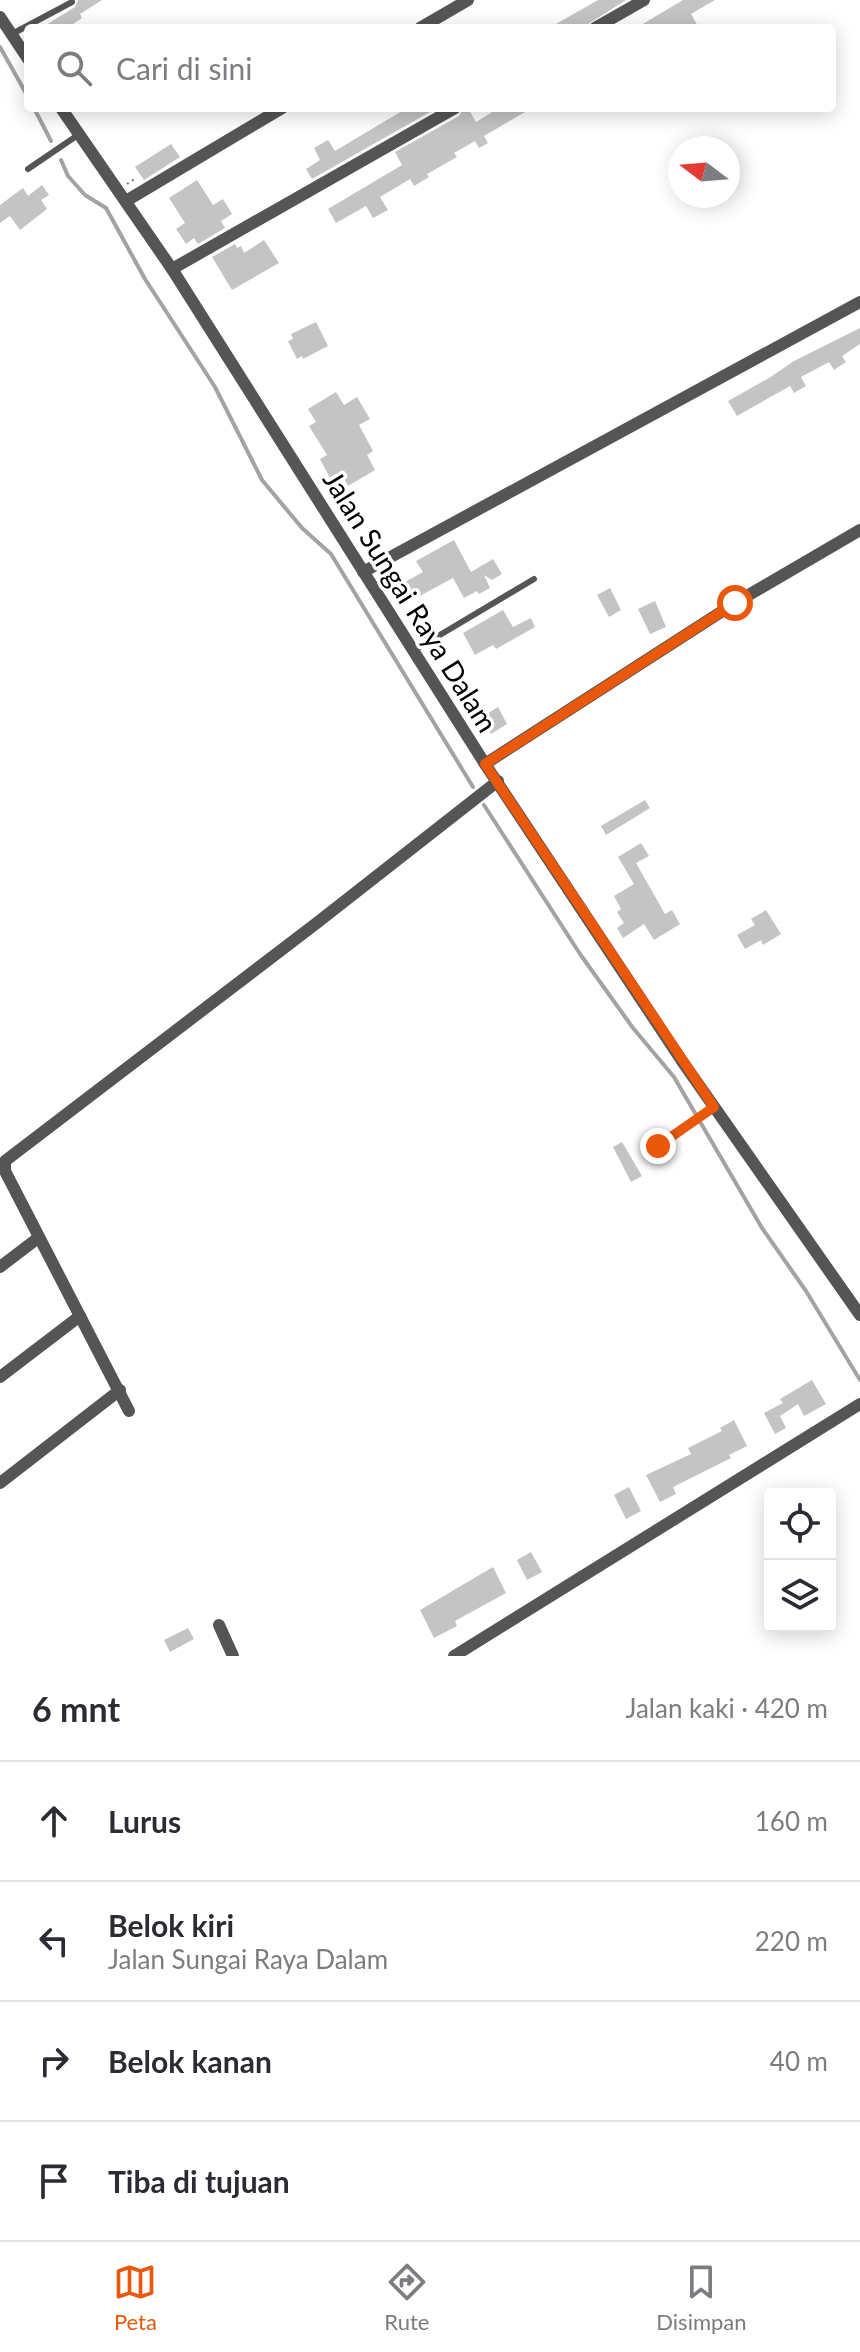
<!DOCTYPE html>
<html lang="id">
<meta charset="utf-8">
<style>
:root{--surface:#fff;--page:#f7f7f7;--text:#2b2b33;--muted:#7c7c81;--line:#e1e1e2;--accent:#ea580c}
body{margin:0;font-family:Lato,sans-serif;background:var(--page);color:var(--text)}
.controls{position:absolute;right:24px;bottom:24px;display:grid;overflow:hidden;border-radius:8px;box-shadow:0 4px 20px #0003}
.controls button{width:72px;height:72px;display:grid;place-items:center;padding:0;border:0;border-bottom:2px solid var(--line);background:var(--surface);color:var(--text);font:40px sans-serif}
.compass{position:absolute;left:668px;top:136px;width:72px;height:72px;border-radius:50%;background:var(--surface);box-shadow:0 4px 20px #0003;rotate:286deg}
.stop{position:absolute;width:24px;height:24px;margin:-18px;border:6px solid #ea580c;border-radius:50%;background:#fff}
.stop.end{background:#ea580c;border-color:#fff;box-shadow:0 2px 8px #0008}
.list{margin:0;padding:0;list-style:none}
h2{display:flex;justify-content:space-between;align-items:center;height:104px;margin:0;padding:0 32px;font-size:34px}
h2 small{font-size:26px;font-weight:400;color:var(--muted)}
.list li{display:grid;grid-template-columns:52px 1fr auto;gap:24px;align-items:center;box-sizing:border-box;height:120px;padding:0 32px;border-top:2px solid var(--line)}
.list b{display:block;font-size:30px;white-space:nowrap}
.list p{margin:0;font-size:26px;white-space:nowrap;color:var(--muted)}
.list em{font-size:26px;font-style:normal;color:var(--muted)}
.icon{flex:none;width:44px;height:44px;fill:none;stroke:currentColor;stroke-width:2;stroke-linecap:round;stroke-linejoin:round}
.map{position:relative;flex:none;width:860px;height:1656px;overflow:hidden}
.search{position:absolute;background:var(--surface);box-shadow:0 4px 20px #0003;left:24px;right:24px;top:24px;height:88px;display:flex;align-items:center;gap:20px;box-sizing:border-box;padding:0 28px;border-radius:8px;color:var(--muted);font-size:30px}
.sheet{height:584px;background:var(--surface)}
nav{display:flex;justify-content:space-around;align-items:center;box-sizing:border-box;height:112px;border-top:2px solid var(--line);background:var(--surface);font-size:22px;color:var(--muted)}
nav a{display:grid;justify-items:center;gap:4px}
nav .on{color:var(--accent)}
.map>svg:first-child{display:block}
</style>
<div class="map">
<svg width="860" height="1656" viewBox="0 0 860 1656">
<rect width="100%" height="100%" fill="#fff"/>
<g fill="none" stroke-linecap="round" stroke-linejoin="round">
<g stroke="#a3a3a3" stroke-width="4">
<path d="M0 47 28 97"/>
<path d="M34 108 51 141"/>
<path d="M61 160 68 176 85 195 106 208 145 279 215 387 262 480 302 528 331 554 473 787"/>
<path d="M484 805 580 954 633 1028 674 1077 762 1228 806 1291 860 1380"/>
</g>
</g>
<g fill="#c4c4c4">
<path d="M78 0H102L80 14 82 18 67 28H41L75 7Z"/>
<path d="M598 0H626L582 28H549Z"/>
<path d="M683 0H715L691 14 699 28H636Z"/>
<path d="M407 108H437L312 179 306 169 320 160 314 148 328 140 335 151Z"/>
<path d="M464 108H468L476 122 499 108H532L484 136 488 143 479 148 475 141 454 153 457 157 427 174 429 177 414 186 410 179 380 197 388 210 373 218 366 206 336 223 328 209 402 165 395 152 459 116Z"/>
<path d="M171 144 180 157 144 180 135 167Z"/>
<path d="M197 180 213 205 223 199 232 214 221 221 225 228 198 244 194 238 186 244 176 229 185 223 169 198Z"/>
<path d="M42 185 49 195 41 200 47 209 20 230 10 216 0 223V205L23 188 28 196Z"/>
<path d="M264 240 279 263 232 290 212 257 235 244 237 248 241 246 244 253Z"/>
<path d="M316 322 328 346 303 359 302 356 297 359 288 341 293 339 291 334Z"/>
<path d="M860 328V344L842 356 846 362 834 370 829 362 801 377 806 386 794 393 790 386 737 416 728 401 769 378 794 361Z"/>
<path d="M336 392 344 405 357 397 370 419 359 425 373 451 367 455 375 470 348 486 341 472 330 478 320 459 327 455 309 426 316 422 308 409Z"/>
<path d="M454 540 471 572 493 559 502 574 492 580 484 575 490 588 479 594 477 591 464 598 453 578 414 599 405 582 423 572 416 561Z"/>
<path d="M610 588 621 610 609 617 597 595Z"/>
<path d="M655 601 666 627 650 634 638 609Z"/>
<path d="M503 610 513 627 531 618 535 627 496 649 493 645 475 655 463 633Z"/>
<path d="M498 707 507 724 491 734 482 717Z"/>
<path d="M645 800 650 808 606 835 601 826Z"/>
<path d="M641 843 649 856 636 863 665 914 672 910 680 924 654 940 644 924 623 938 617 928 624 923 617 912 621 909 614 896 634 884 618 857Z"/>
<path d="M766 910 781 934 763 945 761 940 745 949 737 935 755 925 751 919Z"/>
<path d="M622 1142 642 1176 631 1182 613 1147Z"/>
<path d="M812 1380 826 1404 804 1416 798 1404 780 1416 786 1428 775 1434 764 1413 783 1403 780 1399Z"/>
<path d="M734 1420 747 1446 729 1455 731 1458 673 1487 676 1494 660 1502 646 1475 691 1454 688 1448 722 1431 720 1428Z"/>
<path d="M629 1487 641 1511 626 1519 614 1495Z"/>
<path d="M531 1552 542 1572 527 1580 517 1560Z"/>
<path d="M493 1567 506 1593 455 1621 457 1626 434 1638 420 1610Z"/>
<path d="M188 1628 194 1639 170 1652 164 1640Z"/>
</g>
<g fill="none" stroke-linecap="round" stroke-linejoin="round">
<path stroke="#777" stroke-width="2" stroke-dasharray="2 4" stroke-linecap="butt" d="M127 184 136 178"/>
<g stroke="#555" stroke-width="6">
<path d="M12 34 72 2"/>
<path d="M28 169 78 135"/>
<path d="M413 651 534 579"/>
<path d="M658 1146 714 1107"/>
</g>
<g stroke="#555" stroke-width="12">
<path d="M0 17 28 59"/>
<path d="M420 28 468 0"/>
<path d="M595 28 644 0"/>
<path d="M61 108 172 269 485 764 682 1061 860 1315"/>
<path d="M126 201 282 108"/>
<path d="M172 269 455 108"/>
<path d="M363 572 860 302"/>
<path d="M485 764 735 603 860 530"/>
<path d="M0 1267 38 1238"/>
<path d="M0 1377 80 1316"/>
<path d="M129 1411 5 1171V1161L318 922 498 781"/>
<path d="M0 1483 120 1390"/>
<path d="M219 1625 233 1656"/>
<path d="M454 1656 860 1404"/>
</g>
</g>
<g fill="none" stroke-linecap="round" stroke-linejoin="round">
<path stroke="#ea580c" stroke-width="10" d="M658 1146 714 1107 485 764 735 603"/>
</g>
<g text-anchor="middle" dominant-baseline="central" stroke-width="7" stroke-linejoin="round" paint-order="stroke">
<g font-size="28" fill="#000" stroke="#fff">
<text transform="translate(411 601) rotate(58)">Jalan Sungai Raya Dalam</text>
</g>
</g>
</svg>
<div class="controls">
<button><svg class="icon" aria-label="locate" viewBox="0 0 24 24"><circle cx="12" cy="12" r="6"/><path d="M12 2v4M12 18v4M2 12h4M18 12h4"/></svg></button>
<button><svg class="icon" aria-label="layers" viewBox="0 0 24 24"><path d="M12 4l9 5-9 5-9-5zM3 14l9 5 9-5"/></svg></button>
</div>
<svg class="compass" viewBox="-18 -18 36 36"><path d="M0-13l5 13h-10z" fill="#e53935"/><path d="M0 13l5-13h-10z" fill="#7c7c81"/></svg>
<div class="stop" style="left:735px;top:603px"></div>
<div class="stop end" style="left:658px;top:1146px"></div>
<div class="search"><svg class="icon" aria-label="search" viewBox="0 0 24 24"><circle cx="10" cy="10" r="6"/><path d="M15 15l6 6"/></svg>Cari di sini</div>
</div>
<section class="sheet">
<h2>6 mnt<small>Jalan kaki · 420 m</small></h2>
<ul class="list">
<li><svg class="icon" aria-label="ahead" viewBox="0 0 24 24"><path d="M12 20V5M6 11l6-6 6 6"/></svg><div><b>Lurus</b></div><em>160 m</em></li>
<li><svg class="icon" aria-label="left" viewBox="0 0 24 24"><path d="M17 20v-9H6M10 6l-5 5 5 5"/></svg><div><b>Belok kiri</b><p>Jalan Sungai Raya Dalam</p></div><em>220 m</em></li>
<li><svg class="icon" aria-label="right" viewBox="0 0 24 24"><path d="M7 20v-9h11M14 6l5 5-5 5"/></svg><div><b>Belok kanan</b></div><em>40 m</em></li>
<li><svg class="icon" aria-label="arrive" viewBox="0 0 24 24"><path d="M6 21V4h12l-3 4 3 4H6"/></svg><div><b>Tiba di tujuan</b></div></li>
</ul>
</section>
<nav>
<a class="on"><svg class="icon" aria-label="map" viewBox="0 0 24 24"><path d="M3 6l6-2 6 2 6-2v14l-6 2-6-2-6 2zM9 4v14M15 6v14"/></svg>Peta</a>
<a><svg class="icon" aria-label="directions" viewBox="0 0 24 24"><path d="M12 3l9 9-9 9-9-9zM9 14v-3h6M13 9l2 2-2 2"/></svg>Rute</a>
<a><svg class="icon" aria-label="saved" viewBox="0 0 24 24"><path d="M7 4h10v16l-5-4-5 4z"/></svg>Disimpan</a>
</nav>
